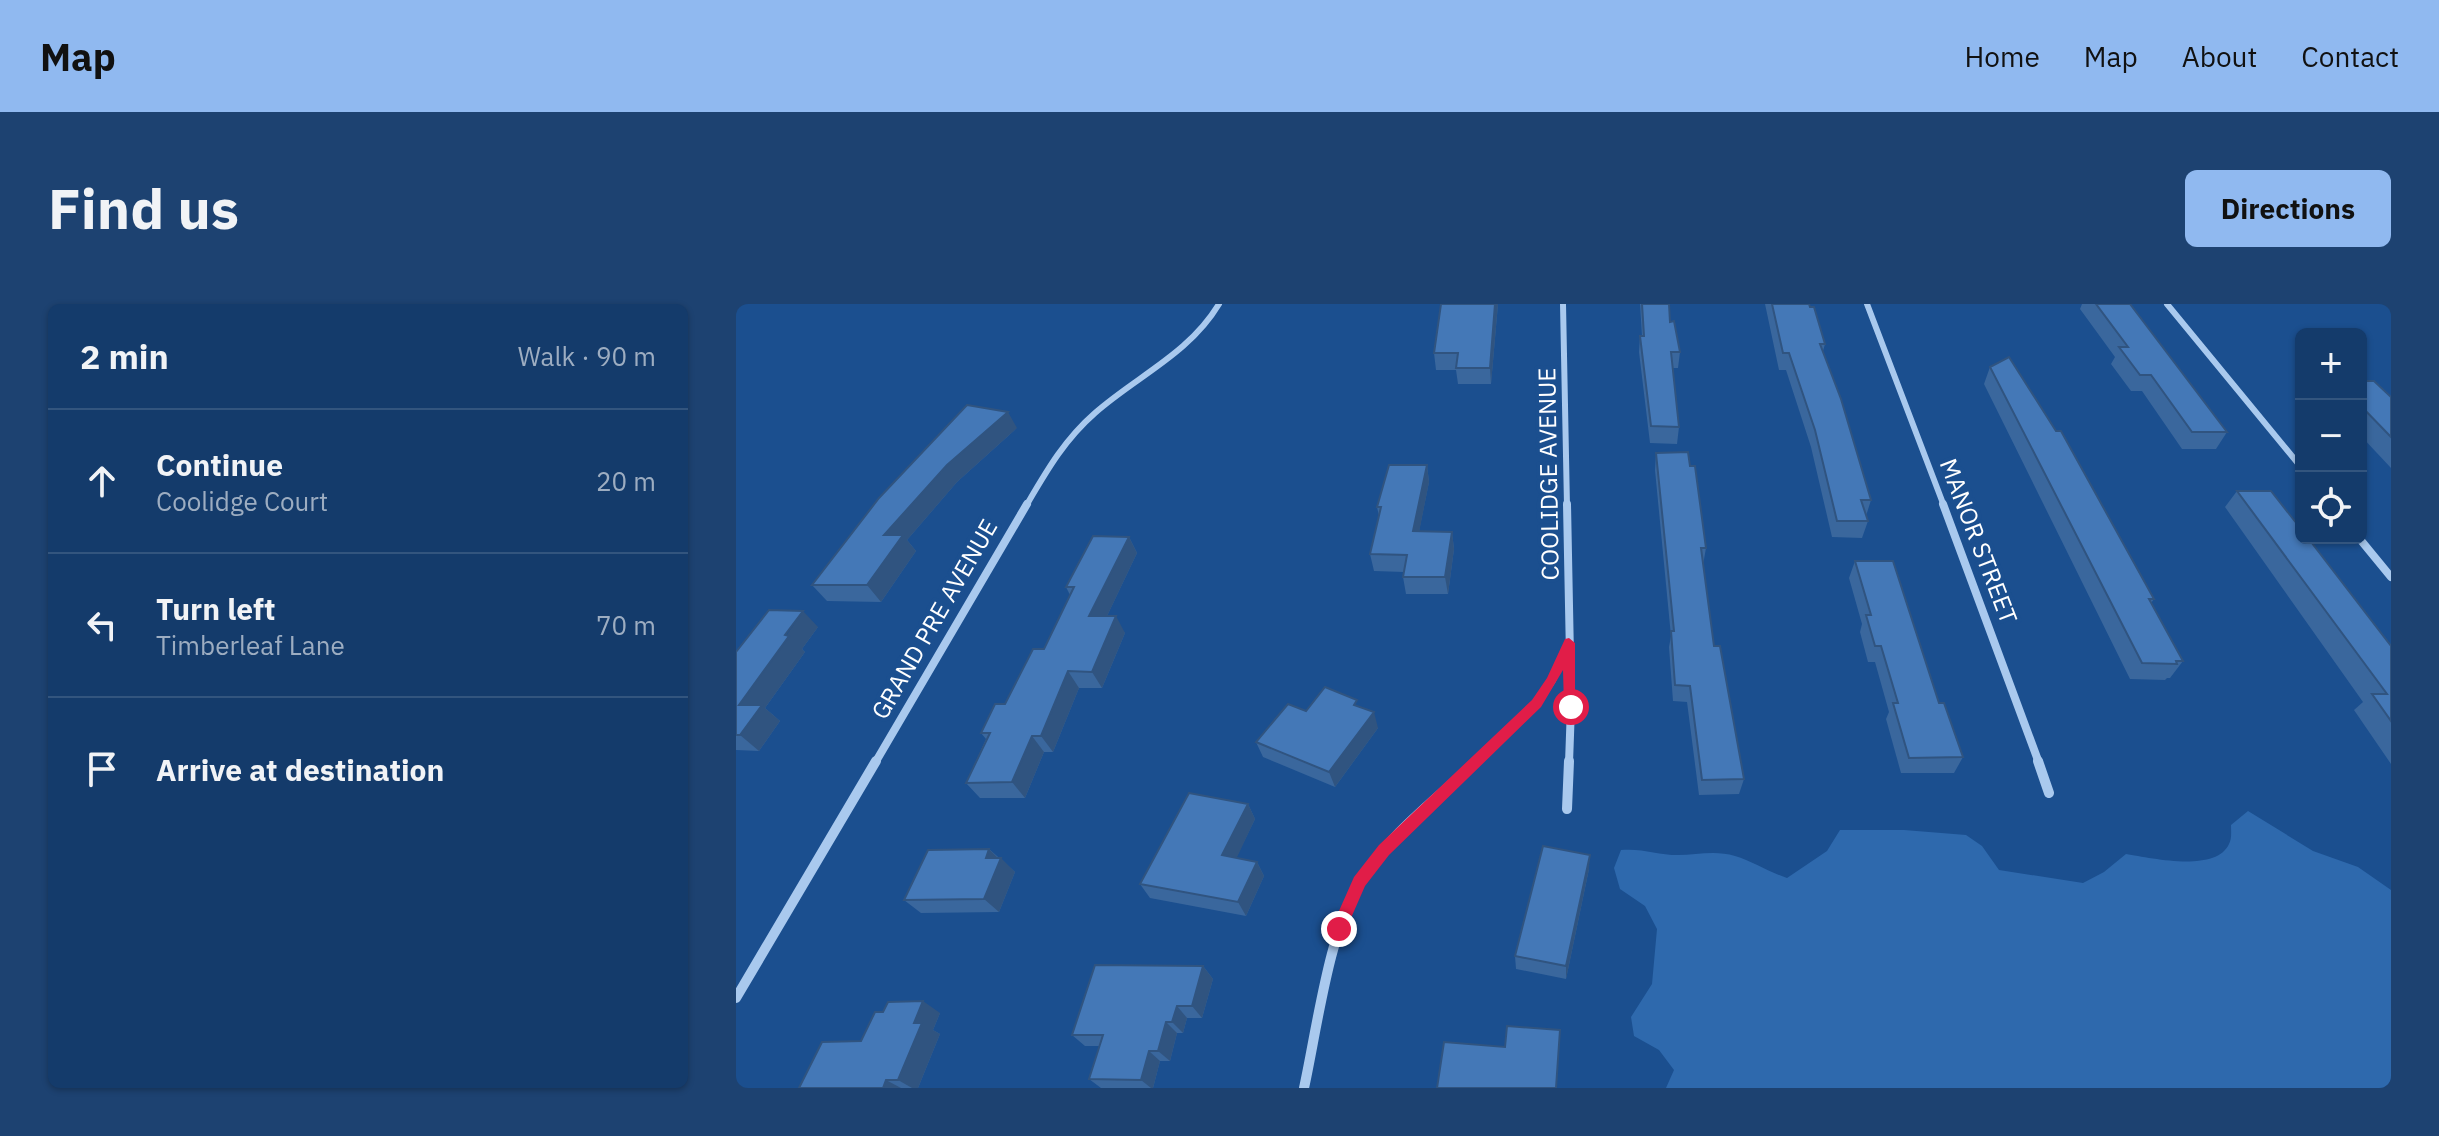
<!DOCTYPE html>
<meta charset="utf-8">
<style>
:root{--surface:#143b6b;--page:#1d4271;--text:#f1f3f6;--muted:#9dadc1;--line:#33557e;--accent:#90b9f0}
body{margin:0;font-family:"IBM Plex Sans",sans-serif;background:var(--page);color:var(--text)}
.controls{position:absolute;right:24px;top:24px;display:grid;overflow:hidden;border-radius:12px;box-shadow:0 2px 6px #0004}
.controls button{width:72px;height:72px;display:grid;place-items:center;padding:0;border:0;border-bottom:2px solid var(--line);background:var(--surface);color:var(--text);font:40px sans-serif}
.stop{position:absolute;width:24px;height:24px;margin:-18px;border:6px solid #e11d48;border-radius:50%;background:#fff}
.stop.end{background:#e11d48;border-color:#fff;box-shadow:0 2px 8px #0008}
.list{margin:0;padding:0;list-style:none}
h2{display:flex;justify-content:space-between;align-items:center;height:104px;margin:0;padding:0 32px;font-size:34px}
h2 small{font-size:26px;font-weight:400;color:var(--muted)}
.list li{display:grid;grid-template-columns:52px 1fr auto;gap:24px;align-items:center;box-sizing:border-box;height:144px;padding:0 32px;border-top:2px solid var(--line)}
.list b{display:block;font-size:30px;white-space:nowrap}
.list p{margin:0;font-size:26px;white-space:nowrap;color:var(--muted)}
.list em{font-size:26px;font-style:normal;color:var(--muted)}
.icon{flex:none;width:44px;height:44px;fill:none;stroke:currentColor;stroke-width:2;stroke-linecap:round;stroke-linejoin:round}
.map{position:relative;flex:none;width:1655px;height:784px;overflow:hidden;border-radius:12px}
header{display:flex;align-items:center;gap:48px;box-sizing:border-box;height:112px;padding:0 40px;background:var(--accent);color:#111}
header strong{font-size:38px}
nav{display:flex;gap:44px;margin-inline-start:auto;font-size:28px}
.intro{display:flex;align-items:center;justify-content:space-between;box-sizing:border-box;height:192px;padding:0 48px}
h1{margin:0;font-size:56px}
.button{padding:20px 36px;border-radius:12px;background:var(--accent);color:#111;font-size:28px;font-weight:700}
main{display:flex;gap:48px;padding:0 48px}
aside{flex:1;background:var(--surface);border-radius:12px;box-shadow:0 2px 6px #0004}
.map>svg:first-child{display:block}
</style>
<header>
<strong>Map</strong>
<nav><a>Home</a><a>Map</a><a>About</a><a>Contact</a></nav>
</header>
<div class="intro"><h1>Find us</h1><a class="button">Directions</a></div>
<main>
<aside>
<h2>2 min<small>Walk · 90 m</small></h2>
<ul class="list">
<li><svg class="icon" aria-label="ahead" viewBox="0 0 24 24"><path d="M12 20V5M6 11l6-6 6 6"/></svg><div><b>Continue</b><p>Coolidge Court</p></div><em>20 m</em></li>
<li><svg class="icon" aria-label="left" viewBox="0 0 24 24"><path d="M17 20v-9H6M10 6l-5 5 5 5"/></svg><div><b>Turn left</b><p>Timberleaf Lane</p></div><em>70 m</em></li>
<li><svg class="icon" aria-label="arrive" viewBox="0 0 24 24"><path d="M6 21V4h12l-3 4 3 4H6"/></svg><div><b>Arrive at destination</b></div></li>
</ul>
</aside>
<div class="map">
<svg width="1655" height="784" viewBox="0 0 1655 784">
<rect width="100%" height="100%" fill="#1b4f8f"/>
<path fill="#2e69ad" d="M1512 507 1577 547 1622 563 1655 586V784H930L938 766 923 746 898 732 895 713 916 680 921 625 909 602 884 585 878 564 885 546C906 544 922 551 942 551 961 551 979 546 999 552 1016 557 1033 568 1051 574L1091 547 1104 526H1168L1230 531 1246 542 1263 566 1347 579 1368 568 1390 550C1415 554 1480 569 1493 540 1496 535 1495 527 1495 521Z"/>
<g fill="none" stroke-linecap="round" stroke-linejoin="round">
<g stroke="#a9c9ee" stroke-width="6">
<path d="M827 0 831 202"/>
<path d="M1131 0 1208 202"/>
<path d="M1431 0 1565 163"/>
<path d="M290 202C310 168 328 136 359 109 401 72 453 50 483 0"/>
</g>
<g stroke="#a9c9ee" stroke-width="8">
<path d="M831 200 835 403 833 459"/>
<path d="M1207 200 1303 459"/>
<path d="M1623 234 1655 273"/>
<path d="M139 459 291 200"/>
<path d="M739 459 801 399 816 376 833 339"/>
</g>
<g stroke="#a9c9ee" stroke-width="10">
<path d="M1302 457 1313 489"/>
<path d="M831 505 833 457"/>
<path d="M0 694 140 457"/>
<path d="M568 784C581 725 593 626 625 576 653 530 702 494 741 457"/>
</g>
</g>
<g fill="#3a679d">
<path d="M762 0 755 80H722L720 66H700L698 49Z"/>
<path d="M904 0H933L934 18 944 48 942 64H937L943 123 941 140 914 139 903 48 904 32H906Z"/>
<path d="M1029 0H1073L1089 40 1087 47 1135 196 1130 212 1132 217 1126 234 1096 233 1075 143 1050 66H1043Z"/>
<path d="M1346 0H1394L1491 128 1480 145H1446L1406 87H1395L1375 60 1379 53 1344 5Z"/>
<path d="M1254 63 1320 127 1418 295 1415 299 1447 357 1434 374H1431L1429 376 1394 375 1248 80Z"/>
<path d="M1625 77 1655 93V164L1625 132Z"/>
<path d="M281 124 221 178 171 236 180 247 145 298 91 297 76 281Z"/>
<path d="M920 149 970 244 967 261 978 342 1008 475 1003 490 963 491 951 398 937 397 933 343 935 332 919 166Z"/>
<path d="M691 161 693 178 683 227 716 228 718 245 712 290H670L667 273 668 268 638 267 634 250 643 212 641 203Z"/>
<path d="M1501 187 1655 342V460L1618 406 1627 398 1489 203Z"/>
<path d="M393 233 401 249 371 312 389 329 366 384H343L317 448H308L289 494H244L230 479 250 435 245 429 269 400 308 345 334 291 330 283Z"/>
<path d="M1119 257 1203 399 1227 453 1218 469H1165L1150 415 1153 408 1139 358H1132L1124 328 1126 320 1113 274Z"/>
<path d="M82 323 66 345 69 348 29 404 44 417 23 447 0 446V348Z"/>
<path d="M623 403 642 424 599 483 527 453 520 438 570 407Z"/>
<path d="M512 500 519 515 500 554 521 558 528 572 510 612 414 594 404 580Z"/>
<path d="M253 545 279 568 263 608 185 609 168 596Z"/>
<path d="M853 565 830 675 780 665 779 652Z"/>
<path d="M467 662 477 675 466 714H451L447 729H441L434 757H424L417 784H365L353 775 364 742H349L336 731Z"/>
<path d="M204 709 197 726 204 730 182 784H63L125 737Z"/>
</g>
<g fill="#305480">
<path d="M759 0H762L755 80 754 64Z"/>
<path d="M272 108 281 124 221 178 171 236 180 247 145 298 131 281 148 231 211 161Z"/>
<path d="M691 161 693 178 680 244 677 227Z"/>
<path d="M716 228 718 245 712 290 709 273Z"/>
<path d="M393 233 401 249 363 329 353 312Z"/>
<path d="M67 307 82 323 66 345 69 348 29 404 44 417 23 447 4 431 3 401Z"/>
<path d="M380 312 389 329 366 384 356 368Z"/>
<path d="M332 367 343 384 317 448 305 432Z"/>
<path d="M638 408 642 424 599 483 593 468Z"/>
<path d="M296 432 308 448 289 494 276 478Z"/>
<path d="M512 500 519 515 495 566 486 551Z"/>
<path d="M253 545 264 556 265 554 279 568 263 608 248 595 250 554Z"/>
<path d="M854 551 853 565 830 675V662Z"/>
<path d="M521 558 528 572 510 612 502 598Z"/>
<path d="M467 662 477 675 466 714 456 702Z"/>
<path d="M187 697 204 709 197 726 204 730 182 784H176L162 776 178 719Z"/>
<path d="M441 702 451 714 447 729 436 718Z"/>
<path d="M430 718 441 729 434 757 422 747Z"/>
<path d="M413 747 424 757 417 784H415L405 776Z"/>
<path d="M150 776 165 784H147Z"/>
</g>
<g fill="#4478b7" stroke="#305480" stroke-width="2">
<path d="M705 0H759L754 64H720L722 49H698Z"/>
<path d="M906 0H933L934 18 938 17 944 48H935L943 123 915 122 904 32H908Z"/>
<path d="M1036 0H1073L1074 3H1078L1089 40H1084L1105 95 1135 196H1125L1132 217H1101L1079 126 1053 49H1047Z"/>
<path d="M1360 0H1394L1491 128H1456L1415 71H1404L1383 43H1392Z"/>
<path d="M1273 53 1320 127H1325L1418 295H1413L1447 357H1440L1441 360 1406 359 1254 63Z"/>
<path d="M1625 77H1638L1655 93V133L1625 102Z"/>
<path d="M231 101 272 108 211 161 148 231H167L131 281H76L143 194Z"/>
<path d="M952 148 954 162H959L970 244H965L978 342H984L1008 475 966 476 954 382 939 381 935 327H938L920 149Z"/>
<path d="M653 161H691L677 227 716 228 709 273H667L671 251 634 250 645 203H641Z"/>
<path d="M1501 187H1535L1565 225V234H1572L1655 342V417L1636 390H1651Z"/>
<path d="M357 232 393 233 353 312H380L356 368 332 367 305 432H296L276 478 230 479 254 429H245L259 400H269L297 345H308L338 283H330Z"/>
<path d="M1119 257H1157L1203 399H1208L1227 453 1173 454 1157 399H1162L1145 342H1139L1130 311H1135Z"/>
<path d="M33 306 67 307 49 331 53 332 3 401H26L4 431H0V348Z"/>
<path d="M589 383 621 396 618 401 638 408 593 468 520 438 552 400 570 407Z"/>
<path d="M453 489 512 500 486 551 521 558 502 598 404 580Z"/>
<path d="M807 542 854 551 830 662 779 652Z"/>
<path d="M253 545 250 554H265L248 595 168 596 192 546Z"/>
<path d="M359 661 467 662 456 702H441L436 718H430L422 747H413L405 776 353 775 367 731H336Z"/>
<path d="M187 697 178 719H186L162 776H150L147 784H63L86 738 125 737 139 708H147L152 698Z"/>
<path d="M771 722 824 726 820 784H701L708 738 769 743Z"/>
</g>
<path fill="#e11d48" d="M833 334 839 339V407L835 409 828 403 827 366 805 403 653 551 629 582 608 630H597L595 625 618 573 643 541 796 396 811 374 829 335Z"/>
<g text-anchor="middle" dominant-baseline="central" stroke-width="8" stroke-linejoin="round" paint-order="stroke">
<g font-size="24" fill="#fff" stroke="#1b4f8f">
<text transform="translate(812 170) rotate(-91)">COOLIDGE AVENUE</text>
<text transform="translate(1243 237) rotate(69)">MANOR STREET</text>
<text transform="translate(198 315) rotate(-60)">GRAND PRE AVENUE</text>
</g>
</g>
</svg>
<div class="controls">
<button>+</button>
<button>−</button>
<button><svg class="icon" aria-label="locate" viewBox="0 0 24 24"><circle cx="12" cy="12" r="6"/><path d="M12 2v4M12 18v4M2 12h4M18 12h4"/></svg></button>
</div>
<div class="stop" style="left:835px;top:403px"></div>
<div class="stop end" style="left:603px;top:625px"></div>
</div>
</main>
